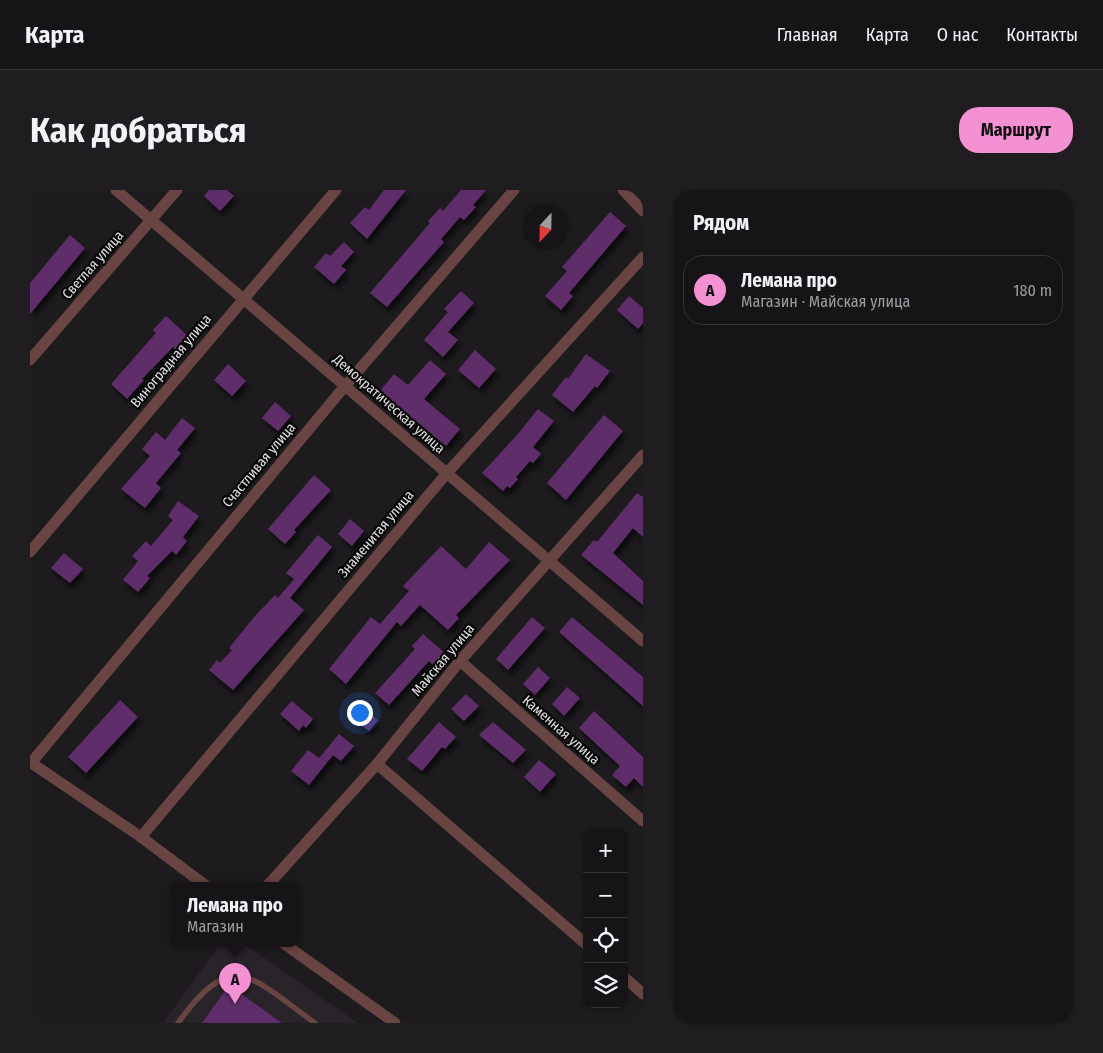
<!DOCTYPE html>
<html lang="ru">
<meta charset="utf-8">
<style>
:root{--surface:#161416;--page:#1f1d1f;--text:#f1f3f6;--muted:#9e9ea1;--line:#353335;--accent:#f491d3}
body{margin:0;font-family:"Fira Sans Condensed",sans-serif;background:var(--page);color:var(--text)}
.controls{position:absolute;right:15px;bottom:15px;display:grid;overflow:hidden;border-radius:10px;box-shadow:0 1px 4px #0004}
.controls button{width:45px;height:45px;display:grid;place-items:center;padding:0;border:0;border-bottom:1px solid var(--line);background:var(--surface);color:var(--text);font:25px sans-serif}
.compass{position:absolute;left:493px;top:15px;width:45px;height:45px;border-radius:50%;background:var(--surface);box-shadow:0 1px 4px #0004;rotate:202deg}
.you{position:absolute;left:329px;top:522px;width:18px;height:18px;margin:-12px;border:4px solid #fff;border-radius:50%;background:#1a73e8;box-shadow:0 0 0 8px #1a73e833}
.badge{display:grid;place-items:center;width:32px;height:32px;border-radius:50%;background:var(--accent);color:#111;font-size:16px;font-weight:700}
.pin{position:absolute;translate:-50% -41px;filter:drop-shadow(0 1px 2px #0008)}
.pin::after{content:'';position:absolute;top:26px;width:18px;height:15px;background:inherit;clip-path:polygon(0 0,100% 0,50% 100%)}
.popup{position:absolute;left:140px;top:692px;width:130px;height:65px;box-sizing:border-box;display:grid;place-content:center;border-radius:10px;background:var(--surface);filter:drop-shadow(0 1px 4px #0005);font-size:16px;white-space:nowrap;color:var(--muted)}
.popup b{font-size:19px;color:var(--text)}
.popup::after{content:'';position:absolute;left:50%;top:100%;margin-left:-10px;border:10px solid transparent;border-top-color:var(--surface)}
.list{margin:0;padding:0;list-style:none}
h2{display:flex;justify-content:space-between;align-items:center;height:65px;margin:0;padding:0 20px;font-size:21px}
h2 small{font-size:16px;font-weight:400;color:var(--muted)}
.list li{display:grid;grid-template-columns:32px 1fr auto;gap:15px;align-items:center;box-sizing:border-box;height:70px;margin:0 10px 10px;padding:0 10px;border:1px solid var(--line);border-radius:20px}
.list b{display:block;font-size:19px;white-space:nowrap}
.list p{margin:0;font-size:16px;white-space:nowrap;color:var(--muted)}
.list em{font-size:16px;font-style:normal;color:var(--muted)}
.icon{flex:none;width:28px;height:28px;fill:none;stroke:currentColor;stroke-width:2;stroke-linecap:round;stroke-linejoin:round}
.map{position:relative;flex:none;width:613px;height:833px;overflow:hidden;border-radius:20px}
header{display:flex;align-items:center;gap:30px;box-sizing:border-box;height:70px;padding:0 25px;background:var(--surface);border-bottom:1px solid var(--line)}
header strong{font-size:24px}
nav{display:flex;gap:28px;margin-inline-start:auto;font-size:18px}
.intro{display:flex;align-items:center;justify-content:space-between;box-sizing:border-box;height:120px;padding:0 30px}
h1{margin:0;font-size:35px}
.button{padding:12px 22px;border-radius:20px;background:var(--accent);color:#111;font-size:18px;font-weight:700}
main{display:flex;gap:30px;padding:0 30px}
aside{flex:1;background:var(--surface);border-radius:20px;box-shadow:0 1px 4px #0004}
.map>svg:first-child{display:block}
</style>
<header>
<strong>Карта</strong>
<nav><a>Главная</a><a>Карта</a><a>О нас</a><a>Контакты</a></nav>
</header>
<div class="intro"><h1>Как добраться</h1><a class="button">Маршрут</a></div>
<main>
<div class="map">
<svg width="613" height="833" viewBox="0 0 613 833">
<defs>
<filter id="shadow"><feDropShadow dx="3" dy="5.5" stdDeviation="2.5" flood-color="#0009"/></filter>
</defs>
<rect width="100%" height="100%" fill="#1d1b1e"/>
<path fill="#29232a" d="M191 753H213L328 833H133Z"/>
<g fill="#5f2e6b" filter="url(#shadow)">
<path d="M179 0H197L204 6 190 21 174 6Z"/>
<path d="M354 0H376L337 49 320 33 335 17 339 20Z"/>
<path d="M431 0H456L443 15 446 17 434 30 430 27 411 49 414 52 357 117 340 103 400 33 398 31 410 18 413 21Z"/>
<path d="M580 22 596 36 539 103 543 106 531 120 515 106 537 81 532 77Z"/>
<path d="M40 45 55 58 0 124V93Z"/>
<path d="M314 52 324 62 311 76 316 80 304 94 284 77 296 63 300 66Z"/>
<path d="M431 101 444 113 418 142 428 150 413 167 394 150 418 122 414 119Z"/>
<path d="M599 106 613 118V133L608 139 587 120Z"/>
<path d="M136 126 158 146 146 160 143 157 112 189 114 190 97 209 81 194 126 143 123 140Z"/>
<path d="M445 160 466 179 449 198 428 180Z"/>
<path d="M556 164 580 181 567 198 565 196 543 222 522 205 536 187 538 189Z"/>
<path d="M400 170 416 184 394 209 430 239 416 256 350 201 364 184 378 195Z"/>
<path d="M198 174 216 191 202 206 184 190Z"/>
<path d="M245 212 261 226 248 241 232 228Z"/>
<path d="M508 219 524 231 503 257 511 264 503 273 500 271 486 287 488 289 480 298 477 296 473 301 452 283 488 244Z"/>
<path d="M574 225 593 241 536 310 517 293Z"/>
<path d="M152 228 165 238 147 260 151 263 126 293 131 298 115 318 91 299 120 266 112 259 126 242 135 250Z"/>
<path d="M284 285 301 300 264 340 266 342 255 354 238 339Z"/>
<path d="M607 303 613 307V347L603 338 583 363 613 391V415L551 365 564 350 567 352Z"/>
<path d="M148 311 169 326 153 347 157 351 146 365 142 361 117 386 120 388 108 402 93 390 108 371 102 366 116 351 121 356 143 330 138 326Z"/>
<path d="M320 329 334 341 322 356 308 344Z"/>
<path d="M288 345 302 357 260 408 274 420 203 500 179 480 187 470 190 473 202 460 199 458 225 426 245 405 248 408 264 389 256 383Z"/>
<path d="M459 352 480 370 426 425 429 428 418 440 390 415 371 436 367 432 316 494 299 479 341 427 350 434 379 401 373 396 411 356 436 379Z"/>
<path d="M34 363 53 379 40 393 21 378Z"/>
<path d="M502 427 515 438 478 480 466 469Z"/>
<path d="M542 427 613 487V516L529 442Z"/>
<path d="M393 444 416 464 405 477 399 471 359 515 345 503 385 459 382 456Z"/>
<path d="M508 477 520 488 505 505 493 494Z"/>
<path d="M537 497 550 508 534 526 522 514Z"/>
<path d="M436 504 449 516 434 531 421 519Z"/>
<path d="M90 510 108 527 56 583 38 567Z"/>
<path d="M262 511 283 529 276 538 273 535 269 541 250 524Z"/>
<path d="M332 517 348 530 339 541 323 529Z"/>
<path d="M564 521 613 567V597L604 588 596 597 582 585 590 576 549 538Z"/>
<path d="M409 532 426 547 415 559 412 557 392 581 377 569Z"/>
<path d="M463 532 496 560 483 573 449 545Z"/>
<path d="M309 544 324 556 311 571 303 565 279 595 261 581 278 560 289 568Z"/>
<path d="M509 570 526 584 510 602 494 587Z"/>
<path d="M199 795 252 833H172Z"/>
</g>
<g fill="none" stroke-linecap="round" stroke-linejoin="round">
<path stroke="#684442" stroke-width="5.5" d="M148 833C203 756 222 788 285 833"/>
<g stroke="#684442" stroke-width="11">
<path d="M86 0 613 451"/>
<path d="M593 0 613 21"/>
<path d="M0 170 147 0"/>
<path d="M0 362 306 0"/>
<path d="M430 471 613 631"/>
<path d="M0 572 111 647 175 695"/>
<path d="M1 573 315 196 484 0"/>
<path d="M347 574 557 755"/>
<path d="M111 647 417 283 613 67"/>
<path d="M238 695 347 574 430 471 613 265"/>
<path d="M253 753 365 833"/>
<path d="M594 787 613 804"/>
</g>
</g>
<g text-anchor="middle" dominant-baseline="central" stroke-width="4.5" stroke-linejoin="round" paint-order="stroke">
<g font-size="14" fill="#e3e2e3" stroke="#070607">
<text transform="translate(63 75) rotate(-49)">Светлая улица</text>
<text transform="translate(141 171) rotate(-50)">Виноградная улица</text>
<text transform="translate(359 214) rotate(41)">Демократическая улица</text>
<text transform="translate(229 275) rotate(-50)">Счастливая улица</text>
<text transform="translate(346 344) rotate(-50)">Знаменитая улица</text>
<text transform="translate(413 470) rotate(-50)">Майская улица</text>
<text transform="translate(531 540) rotate(41)">Каменная улица</text>
</g>
</g>
</svg>
<div class="controls">
<button>+</button>
<button>−</button>
<button><svg class="icon" aria-label="locate" viewBox="0 0 24 24"><circle cx="12" cy="12" r="6"/><path d="M12 2v4M12 18v4M2 12h4M18 12h4"/></svg></button>
<button><svg class="icon" aria-label="layers" viewBox="0 0 24 24"><path d="M12 4l9 5-9 5-9-5zM3 14l9 5 9-5"/></svg></button>
</div>
<svg class="compass" viewBox="-18 -18 36 36"><path d="M0-13l5 13h-10z" fill="#e53935"/><path d="M0 13l5-13h-10z" fill="#9e9ea1"/></svg>
<div class="you"></div>
<div class="pin badge" style="left:205px;top:814px">A</div>
<div class="popup"><b>Лемана про</b>Магазин</div>
</div>
<aside>
<h2>Рядом<small></small></h2>
<ul class="list">
<li><span class="badge">A</span><div><b>Лемана про</b><p>Магазин · Майская улица</p></div><em>180 m</em></li>
</ul>
</aside>
</main>
